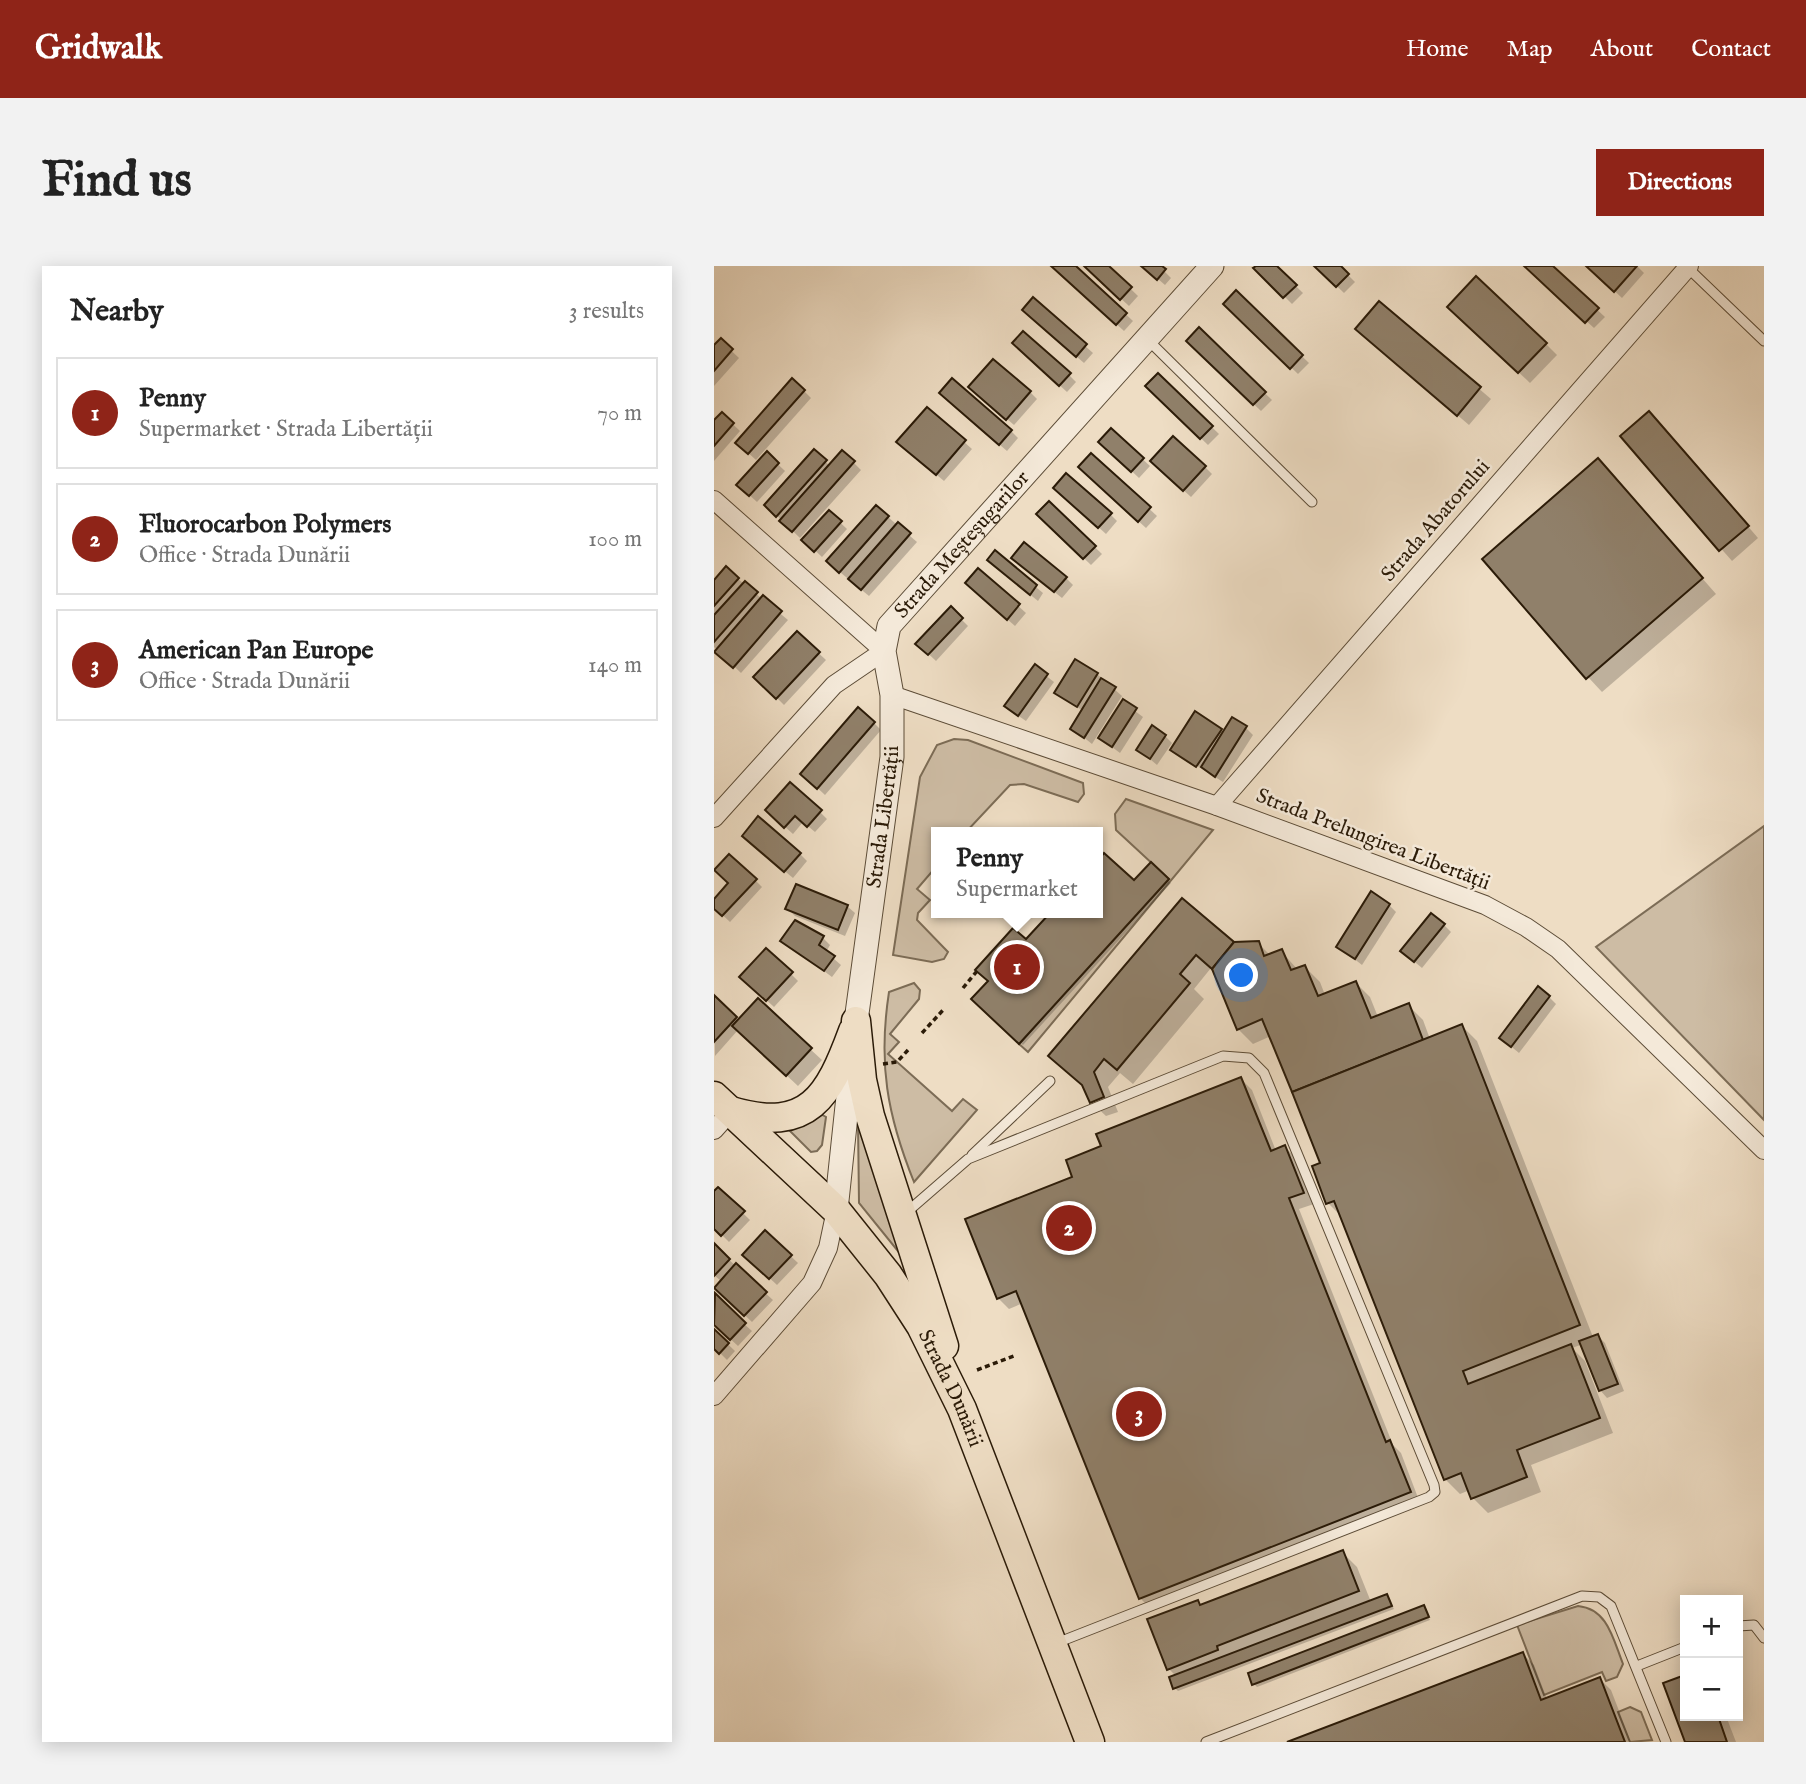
<!DOCTYPE html>
<meta charset="utf-8">
<style>
:root{--surface:#fff;--page:#f2f2f2;--text:#222;--muted:#767676;--line:#e0e0e0;--accent:#8f2418}
body{margin:0;font-family:"IM FELL English",serif;background:var(--page);color:var(--text)}
.controls{position:absolute;right:21px;bottom:21px;display:grid;overflow:hidden;border-radius:0px;box-shadow:0 4px 18px #0003}
.controls button{width:63px;height:63px;display:grid;place-items:center;padding:0;border:0;border-bottom:2px solid var(--line);background:var(--surface);color:var(--text);font:35px sans-serif}
.you{position:absolute;left:528px;top:710px;width:24px;height:24px;margin:-18px;border:5px solid #fff;border-radius:50%;background:#1a73e8;box-shadow:0 0 0 10px #1a73e833}
.badge{display:grid;place-items:center;width:46px;height:46px;border-radius:50%;background:var(--accent);color:#fff;font-size:23px;font-weight:700}
.pin{position:absolute;translate:-50% -50%;border:4px solid #fff;box-shadow:0 2px 7px #0006}
.popup{position:absolute;left:217px;top:561px;width:172px;height:91px;box-sizing:border-box;display:grid;place-content:center;border-radius:0px;background:var(--surface);filter:drop-shadow(0 2px 5px #0005);font-size:23px;white-space:nowrap;color:var(--muted)}
.popup b{font-size:26px;color:var(--text)}
.popup::after{content:'';position:absolute;left:50%;top:100%;margin-left:-14px;border:14px solid transparent;border-top-color:var(--surface)}
.list{margin:0;padding:0;list-style:none}
h2{display:flex;justify-content:space-between;align-items:center;height:91px;margin:0;padding:0 28px;font-size:30px}
h2 small{font-size:23px;font-weight:400;color:var(--muted)}
.list li{display:grid;grid-template-columns:46px 1fr auto;gap:21px;align-items:center;box-sizing:border-box;height:112px;margin:0 14px 14px;padding:0 14px;border:2px solid var(--line);border-radius:0px}
.list b{display:block;font-size:26px;white-space:nowrap}
.list p{margin:0;font-size:23px;white-space:nowrap;color:var(--muted)}
.list em{font-size:23px;font-style:normal;color:var(--muted)}
.map{position:relative;flex:none;width:1050px;height:1476px;overflow:hidden;border-radius:0px}
header{display:flex;align-items:center;gap:42px;box-sizing:border-box;height:98px;padding:0 35px;background:var(--accent);color:#fff}
header strong{font-size:33px}
nav{display:flex;gap:38px;margin-inline-start:auto;font-size:24px}
.intro{display:flex;align-items:center;justify-content:space-between;box-sizing:border-box;height:168px;padding:0 42px}
h1{margin:0;font-size:49px}
.button{padding:18px 32px;border-radius:0px;background:var(--accent);color:#fff;font-size:24px;font-weight:700}
main{display:flex;gap:42px;padding:0 42px}
aside{flex:1;background:var(--surface);border-radius:0px;box-shadow:0 4px 18px #0003}
.map>svg:first-child{display:block}
</style>
<header>
<strong>Gridwalk</strong>
<nav><a>Home</a><a>Map</a><a>About</a><a>Contact</a></nav>
</header>
<div class="intro"><h1>Find us</h1><a class="button">Directions</a></div>
<main>
<aside>
<h2>Nearby<small>3 results</small></h2>
<ul class="list">
<li><span class="badge">1</span><div><b>Penny</b><p>Supermarket · Strada Libertății</p></div><em>70 m</em></li>
<li><span class="badge">2</span><div><b>Fluorocarbon Polymers</b><p>Office · Strada Dunării</p></div><em>100 m</em></li>
<li><span class="badge">3</span><div><b>American Pan Europe</b><p>Office · Strada Dunării</p></div><em>140 m</em></li>
</ul>
</aside>
<div class="map">
<svg width="1050" height="1476" viewBox="0 0 1050 1476">
<rect width="100%" height="100%" fill="#eeddc4"/>
<filter id="stains"><feTurbulence type="fractalNoise" baseFrequency=".00286" numOctaves="4"/><feColorMatrix values="0 0 0 0 .2 0 0 0 0 .09 0 0 0 0 .02 0 0 0 .5 -.17"/></filter>
<radialGradient id="worn" r=".72"><stop offset=".6" stop-color="#630" stop-opacity="0"/><stop offset="1" stop-color="#630" stop-opacity=".3"/></radialGradient>
<g fill="#cdbca4" stroke="#7c6c56" stroke-width="2">
<path d="M240 473 254 474 369 517 370 528 364 536 310 518 296 519 252 566H222V601L203 623 216 634 204 647 203 654 234 686 230 693 218 696 179 689 206 511 223 479Z"/>
<path d="M412 533 499 564 314 786 305 778 455 613 402 564 401 548Z"/>
<path d="M1050 560V854L882 681Z"/>
<path d="M200 717 206 724 205 733 176 768 185 776 174 788 238 845 249 833 263 844 200 916C173 849 164 797 175 726Z"/>
<path d="M105 847 112 851 108 879 103 885 97 886 74 863Z"/>
<path d="M144 857 192 995 145 937Z"/>
<path d="M864 1340C894 1343 899 1373 909 1398L903 1411 892 1415 888 1406 830 1429 803 1359Z"/>
<path d="M916 1441 927 1446 938 1474 916 1476 904 1446Z"/>
</g>
<g fill="#0003">
<path d="M339 0H360L419 55 410 65Z"/>
<path d="M372 0H393L424 30 415 40Z"/>
<path d="M429 0H445L457 12 451 19Z"/>
<path d="M544 0H561L589 27 578 38 542 2Z"/>
<path d="M602 0H625L641 16 630 27Z"/>
<path d="M812 0H836L891 51 880 62Z"/>
<path d="M874 0H923L930 7 908 32Z"/>
<path d="M522 27 595 97 584 108 511 38Z"/>
<path d="M319 34 379 87 370 97 317 51Z"/>
<path d="M665 37 777 133 755 159 643 63Z"/>
<path d="M747 52 832 78 843 89 816 117Z"/>
<path d="M485 64 558 134 547 145 474 75Z"/>
<path d="M7 75 25 92 0 120V82Z"/>
<path d="M307 84 355 109 362 116 353 126Z"/>
<path d="M444 109 505 168 494 179 433 120Z"/>
<path d="M90 125 97 132 42 194 31 184Z"/>
<path d="M316 126 323 133 300 159 264 128Z"/>
<path d="M234 134 297 165 304 172 293 185Z"/>
<path d="M213 143 258 183 230 215 192 183Z"/>
<path d="M8 148 26 165 0 195V157Z"/>
<path d="M946 158 1044 272 1018 295 908 170Z"/>
<path d="M397 164 436 200 425 212 387 176Z"/>
<path d="M100 185 116 200 140 197 147 204 86 272 52 239Z"/>
<path d="M53 188 71 205 43 236 32 226Z"/>
<path d="M377 189 443 250 432 262 373 208Z"/>
<path d="M491 201 498 208 477 231 445 202Z"/>
<path d="M899 210 1002 328 888 426 874 411Z"/>
<path d="M349 229 396 248 403 255 392 268Z"/>
<path d="M335 237 388 288 377 299 324 248Z"/>
<path d="M115 246 133 263 108 291 90 274Z"/>
<path d="M174 251 203 276 155 330 121 302Z"/>
<path d="M281 287 329 327 324 335 282 301Z"/>
<path d="M307 299 352 312 359 319 348 332Z"/>
<path d="M12 303 74 354 27 407 0 381V316Z"/>
<path d="M264 304 312 347 301 360 260 324Z"/>
<path d="M237 343 254 360 222 395 204 378Z"/>
<path d="M83 367 112 394 70 439 42 411Z"/>
<path d="M321 401 340 416 312 455 300 447Z"/>
<path d="M383 408 408 430 378 478 358 462 369 445 343 427Z"/>
<path d="M409 436 429 451 406 487 386 472Z"/>
<path d="M160 457 167 464 111 529 96 515Z"/>
<path d="M532 462 539 469 509 516 458 484 507 464 510 468Z"/>
<path d="M451 470 458 477 443 499 424 483Z"/>
<path d="M106 546 113 553 101 566 89 556 79 568 60 551Z"/>
<path d="M37 577 86 588 93 595 79 612Z"/>
<path d="M390 589 420 617 437 599 457 617 309 779 259 733 338 647H384V597Z"/>
<path d="M41 614 48 621 16 656 0 641V635Z"/>
<path d="M468 634 520 678 544 677 556 689 567 685 584 704 591 701 606 716 611 729 642 717 656 731 664 751 694 739 709 754 716 773 748 760 763 775 879 1071 884 1070 891 1077 910 1125 893 1132 886 1124 869 1078 858 1082 871 1095 899 1167 817 1199 827 1226 774 1247 759 1232 756 1224 746 1228 731 1213 628 951 614 937 608 898 557 770 539 778 524 763 501 706 497 702 480 723 490 733 419 818 406 807 394 821 404 846 392 850 377 836 371 821Z"/>
<path d="M675 639 682 646 648 699 624 680Z"/>
<path d="M133 640 141 647 131 670 81 650 74 643Z"/>
<path d="M730 659 737 666 708 702 696 692Z"/>
<path d="M109 672 116 679 112 686 127 699 118 711 68 674Z"/>
<path d="M77 708 84 715 60 741 35 718Z"/>
<path d="M835 731 842 738 805 787 787 772Z"/>
<path d="M0 732 25 755 44 735 108 794 84 820 24 764 1 790Z"/>
<path d="M527 813 538 824 562 885 571 881 582 892 600 938 585 943 679 1179 687 1187 706 1237 437 1343 426 1332 309 1037 295 1043 284 1032 389 881Z"/>
<path d="M4 923 36 954 15 976 0 961V927Z"/>
<path d="M51 966 84 997 63 1019 30 988Z"/>
<path d="M0 980 59 1034 38 1056 1 1021 7 1015 0 1009Z"/>
<path d="M0 1031 38 1065 24 1080 0 1058Z"/>
<path d="M0 1065 21 1085 13 1094 0 1081Z"/>
<path d="M628 1286 643 1301 657 1336 673 1330 680 1343 464 1425 461 1422 462 1410 455 1403 484 1336 488 1340Z"/>
<path d="M709 1341 716 1354 543 1421 540 1418Z"/>
<path d="M809 1388 820 1399 833 1433 886 1413 897 1424 917 1476H578Z"/>
<path d="M971 1411V1450H1012L1022 1476H972L952 1418Z"/>
</g>
<g fill="#90806a" stroke="#2b1b08" stroke-width="2">
<path d="M337 0H362L413 47 402 59Z"/>
<path d="M370 0H395L418 21 406 34Z"/>
<path d="M427 0H448L452 3 443 14Z"/>
<path d="M542 0H563L583 19 569 32 539 2Z"/>
<path d="M600 0H627L635 8 622 21Z"/>
<path d="M810 0H839L885 42 871 57Z"/>
<path d="M872 0H923L900 26Z"/>
<path d="M762 10 833 77 804 107 733 41Z"/>
<path d="M522 24 589 89 576 103 509 38Z"/>
<path d="M319 31 373 78 362 91 308 44Z"/>
<path d="M665 35 767 121 743 150 641 63Z"/>
<path d="M485 61 552 126 539 139 472 75Z"/>
<path d="M309 65 357 107 345 120 298 77Z"/>
<path d="M7 72 19 83 0 105V79Z"/>
<path d="M279 93 317 125 292 154 254 121Z"/>
<path d="M444 107 499 160 486 173 431 120Z"/>
<path d="M78 112 91 124 34 188 21 177Z"/>
<path d="M238 112 298 164 285 179 225 127Z"/>
<path d="M213 141 252 174 222 209 182 176Z"/>
<path d="M935 145 1035 260 1005 285 906 170Z"/>
<path d="M8 146 20 157 0 180V154Z"/>
<path d="M397 162 430 192 417 206 384 176Z"/>
<path d="M459 170 492 200 469 225 436 195Z"/>
<path d="M100 183 113 194 62 251 50 239Z"/>
<path d="M128 184 141 195 78 266 65 255Z"/>
<path d="M53 185 65 197 35 230 22 219Z"/>
<path d="M377 187 437 241 424 256 364 201Z"/>
<path d="M884 192 989 312 872 413 768 293Z"/>
<path d="M352 207 398 247 384 262 339 222Z"/>
<path d="M335 235 382 280 369 293 322 248Z"/>
<path d="M162 239 175 250 125 307 112 295Z"/>
<path d="M115 244 128 255 100 286 87 274Z"/>
<path d="M184 256 197 267 147 324 134 313Z"/>
<path d="M310 276 353 311 340 326 297 292Z"/>
<path d="M281 284 323 319 316 329 273 294Z"/>
<path d="M12 300 25 312 0 340V314Z"/>
<path d="M264 302 306 338 293 354 251 317Z"/>
<path d="M31 315 44 326 0 376V349Z"/>
<path d="M49 329 68 345 19 402 0 386Z"/>
<path d="M237 340 249 352 214 389 201 378Z"/>
<path d="M83 365 106 386 62 433 39 411Z"/>
<path d="M361 393 384 407 363 441 340 427Z"/>
<path d="M321 398 334 408 304 450 290 440Z"/>
<path d="M387 412 402 421 370 472 356 463Z"/>
<path d="M409 433 423 442 398 481 384 472Z"/>
<path d="M144 441 161 456 103 523 86 508Z"/>
<path d="M481 445 508 463 482 501 456 484Z"/>
<path d="M518 451 533 460 501 511 487 501Z"/>
<path d="M438 459 452 469 436 493 422 484Z"/>
<path d="M76 516 108 544 93 561 81 550 70 562 51 544Z"/>
<path d="M44 550 87 587 70 606 28 570Z"/>
<path d="M390 587 420 614 437 596 455 613 305 778 257 733 274 715 261 704 299 662 312 673 336 647H384V594Z"/>
<path d="M15 588 43 613 8 650 0 643V633L14 617 0 604Z"/>
<path d="M82 618 134 639 124 664 71 643Z"/>
<path d="M657 625 676 638 641 693 622 681Z"/>
<path d="M468 632 520 676 498 703 482 689 466 708 476 717 403 804 390 793 380 806 390 831 376 837 368 819 334 790Z"/>
<path d="M717 647 731 658 700 696 686 685Z"/>
<path d="M81 654 110 670 105 679 121 690 110 705 66 675Z"/>
<path d="M545 675 550 690 568 683 577 704 591 699 604 730 642 715 657 752 695 737 709 774 578 826 548 753 523 764 498 703 520 676Z"/>
<path d="M52 682 79 706 52 735 25 711Z"/>
<path d="M824 720 836 730 797 781 785 772Z"/>
<path d="M0 729 23 751 0 776Z"/>
<path d="M44 732 98 782 72 810 18 760Z"/>
<path d="M748 758 866 1059 749 1105 754 1118 857 1078 886 1152 803 1184 813 1211 757 1233 747 1207 730 1214 620 935 612 938 598 900 606 897 578 826Z"/>
<path d="M527 811 557 885 571 879 590 927 575 932 672 1176 676 1174 697 1226 425 1333 302 1025 283 1033 251 953 358 911 352 894 387 880 382 868Z"/>
<path d="M4 921 31 945 7 970 0 963V925Z"/>
<path d="M51 964 78 989 55 1013 28 989Z"/>
<path d="M0 977 16 993 0 1010Z"/>
<path d="M22 997 53 1026 30 1050 0 1022Z"/>
<path d="M1 1027 32 1057 16 1074 0 1059Z"/>
<path d="M0 1063 15 1077 5 1088 0 1083Z"/>
<path d="M884 1068 904 1118 885 1125 865 1075Z"/>
<path d="M629 1284 645 1325 503 1380 504 1384 453 1404 433 1353 484 1334 486 1339Z"/>
<path d="M673 1328 678 1340 459 1423 455 1411Z"/>
<path d="M710 1339 715 1351 538 1419 534 1407Z"/>
<path d="M809 1386 827 1434 886 1411 911 1476H573Z"/>
<path d="M971 1409V1450H1004L1013 1476H971L949 1417Z"/>
</g>
<g fill="none" stroke-linecap="round" stroke-linejoin="round">
<g stroke="#5c4c37" stroke-width="11">
<g id="service">
<path d="M974 2 1050 75"/>
<path d="M434 74 598 236"/>
<path d="M258 889 336 815"/>
<path d="M193 946 254 893 509 790 535 792 550 807 720 1219 721 1226 715 1231 340 1378"/>
<path d="M1024 1360 1040 1359 1050 1372"/>
<path d="M923 1400 971 1381"/>
<path d="M492 1476 868 1330 885 1331 897 1340 952 1476"/>
</g>
</g>
<g stroke="#5c4c37" stroke-width="20">
<g id="minor">
<path d="M0 234 170 385 120 419 0 552"/>
<path d="M178 429 503 540 771 639 812 661 844 683 1050 884"/>
<path d="M503 540 975 0"/>
<path d="M0 864 17 845"/>
<path d="M0 1130 98 1017 114 982 122 944"/>
</g>
</g>
<g stroke="#5c4c37" stroke-width="25">
<g id="tertiary">
<path id="s1" d="M122 944 142 755 178 491V429L170 385 175 360 498 0"/>
</g>
</g>
<g stroke="#2b1b08" stroke-width="31">
<g id="primary">
<path d="M142 755 148 814 156 850 230 1080"/>
<path id="s2" d="M0 830 122 944 174 1009 207 1060 248 1143 376 1476"/>
<path d="M17 845C95 868 115 830 139 765"/>
</g>
</g>
<g stroke="#2b1b08" stroke-width="3.5" stroke-dasharray="5 3.5" stroke-linecap="butt">
<path d="M249 722 263 705"/>
<path d="M208 767 230 743"/>
<path d="M169 798 183 796 194 784"/>
<path d="M263 1104 300 1090"/>
</g>
<use href="#service" stroke="#f4e9d9" stroke-width="9"/>
<use href="#minor" stroke="#f4e9d9" stroke-width="18"/>
<use href="#tertiary" stroke="#f4e9d9" stroke-width="23"/>
<use href="#primary" stroke="#eeddc4" stroke-width="28"/>
</g>
<g text-anchor="middle" dominant-baseline="central" stroke-width="5" stroke-linejoin="round" paint-order="stroke">
<g font-size="21" fill="#2b1b08" stroke="#f4e9d9">
<text transform="translate(722 255) rotate(-49)">Strada Abatorului</text>
<text stroke="none"><textPath href="#s1" startOffset="698">Strada Meșteșugarilor</textPath></text>
<text stroke="none"><textPath href="#s1" startOffset="396">Strada Libertății</textPath></text>
<text transform="translate(659 574) rotate(21)">Strada Prelungirea Libertății</text>
<text stroke="none"><textPath href="#s2" startOffset="380">Strada Dunării</textPath></text>
</g>
</g>
<rect width="100%" height="100%" filter="url(#stains)"/>
<rect width="100%" height="100%" fill="url(#worn)"/>
</svg>
<div class="controls">
<button>+</button>
<button>−</button>
</div>
<div class="you"></div>
<div class="pin badge" style="left:303px;top:701px">1</div>
<div class="popup"><b>Penny</b>Supermarket</div>
<div class="pin badge" style="left:355px;top:962px">2</div>
<div class="pin badge" style="left:425px;top:1148px">3</div>
</div>
</main>
